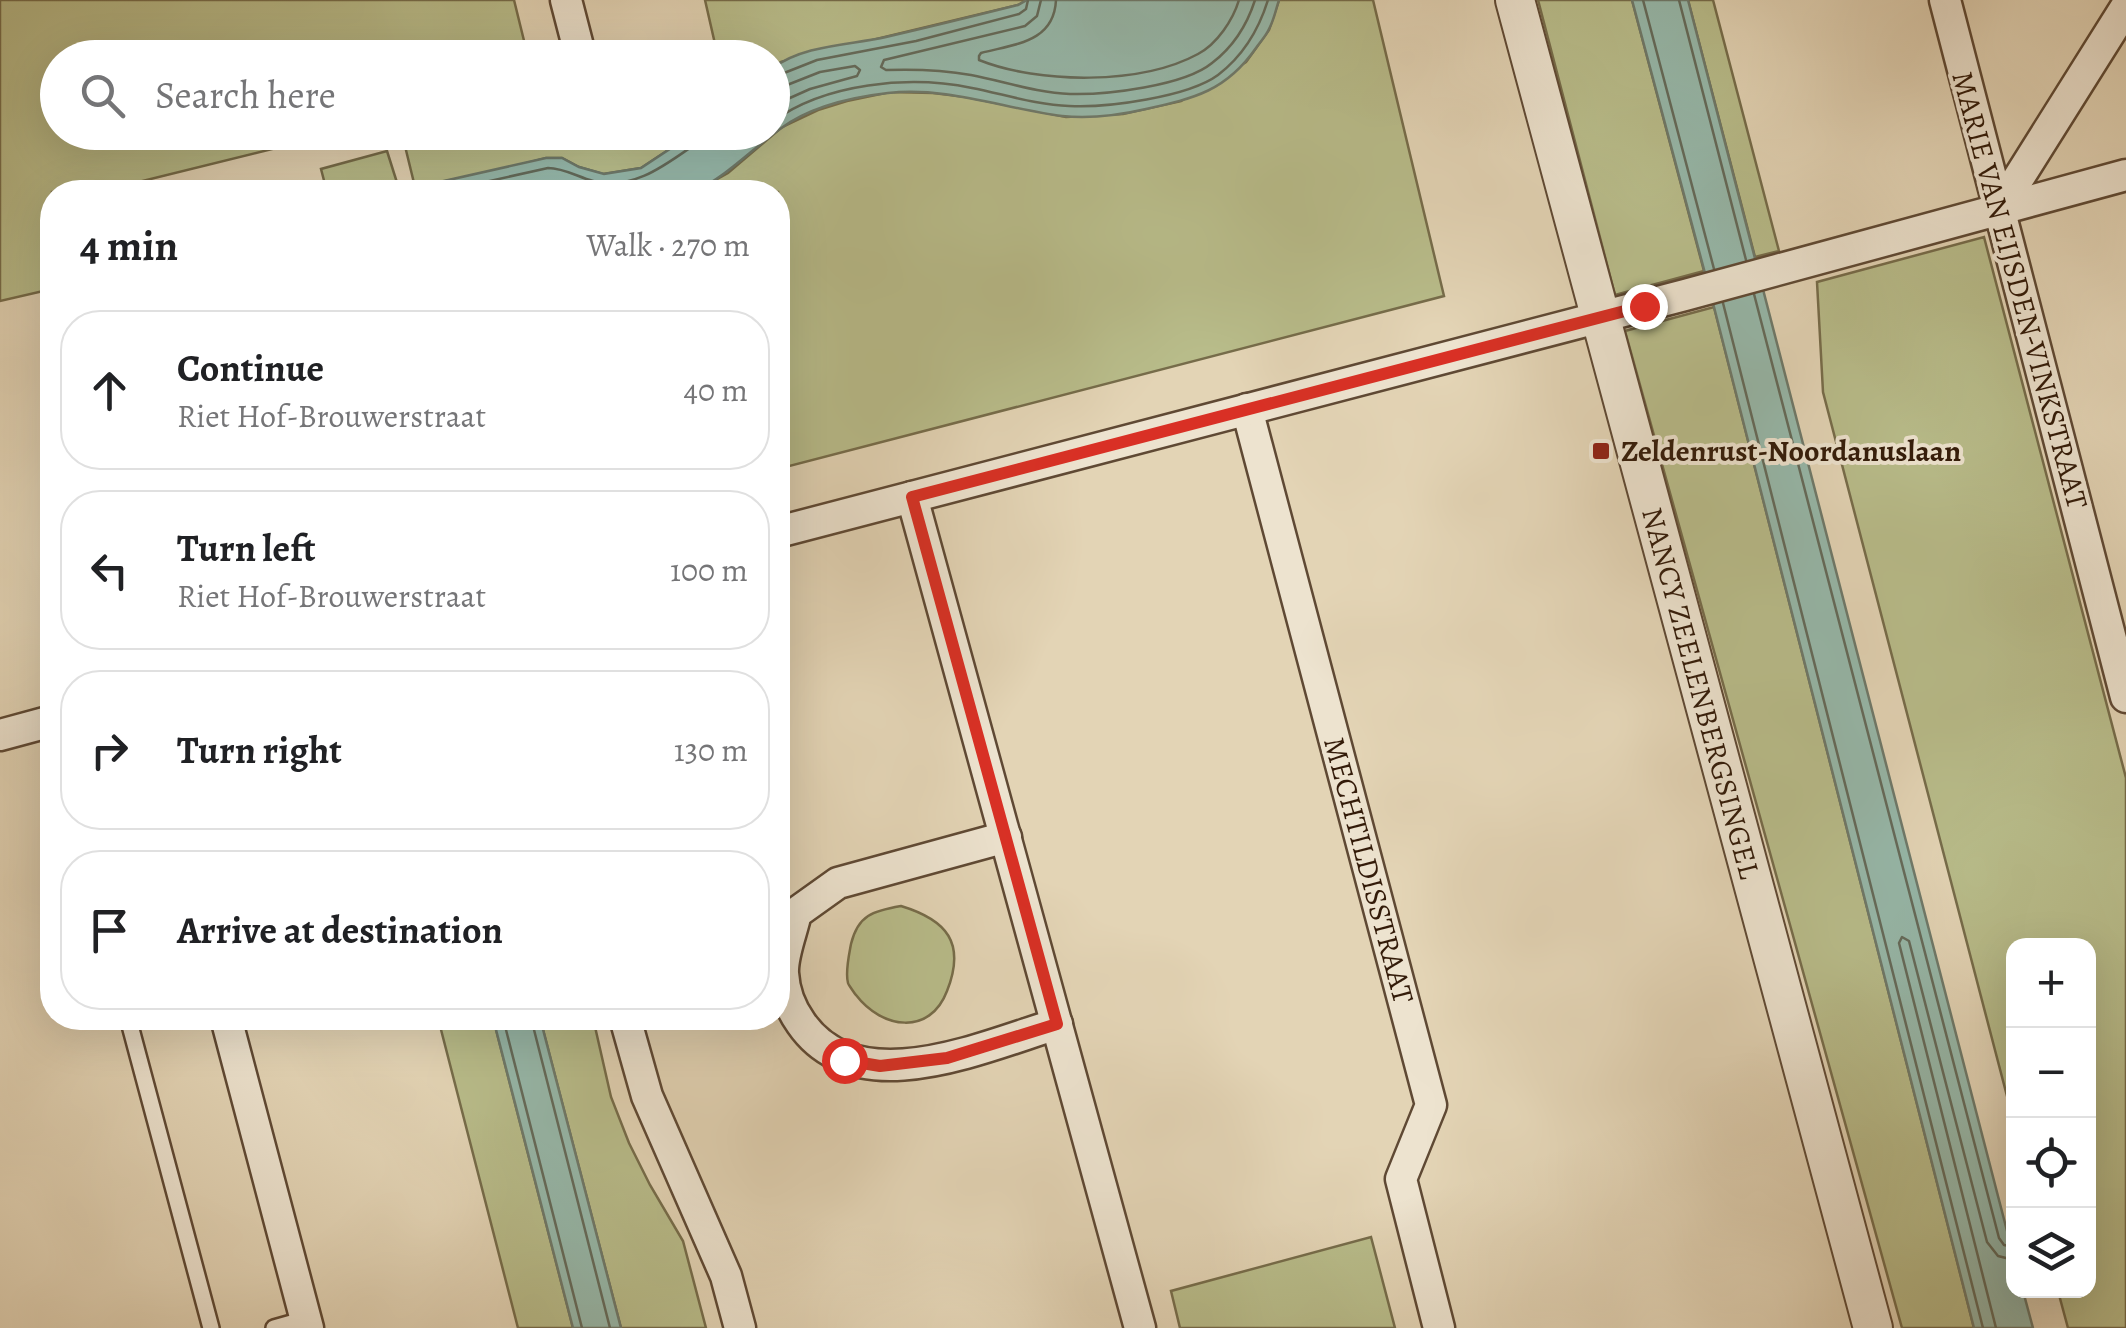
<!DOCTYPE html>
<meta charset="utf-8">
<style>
:root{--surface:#fff;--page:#f6f6f6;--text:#202124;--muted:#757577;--line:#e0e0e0}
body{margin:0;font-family:Alegreya,serif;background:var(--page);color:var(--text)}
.controls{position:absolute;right:30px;bottom:30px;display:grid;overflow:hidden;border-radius:20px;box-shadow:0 10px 40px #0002}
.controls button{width:90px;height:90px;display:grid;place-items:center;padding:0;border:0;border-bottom:2px solid var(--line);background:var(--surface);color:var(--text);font:50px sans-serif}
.stop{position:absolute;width:30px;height:30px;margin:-22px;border:8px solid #d93025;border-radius:50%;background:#fff}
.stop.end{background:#d93025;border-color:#fff;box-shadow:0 2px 10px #0008}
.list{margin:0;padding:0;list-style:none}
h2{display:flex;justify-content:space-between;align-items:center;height:130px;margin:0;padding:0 40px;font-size:42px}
h2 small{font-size:32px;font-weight:400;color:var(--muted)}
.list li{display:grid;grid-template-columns:65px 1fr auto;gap:30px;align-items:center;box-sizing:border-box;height:160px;margin:0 20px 20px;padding:0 20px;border:2px solid var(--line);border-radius:40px}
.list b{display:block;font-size:38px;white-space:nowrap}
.list p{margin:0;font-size:32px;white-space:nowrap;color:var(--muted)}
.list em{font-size:32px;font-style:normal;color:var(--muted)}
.icon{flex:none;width:55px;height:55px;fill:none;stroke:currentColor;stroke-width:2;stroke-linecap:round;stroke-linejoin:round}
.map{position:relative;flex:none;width:2126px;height:1328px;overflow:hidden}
.search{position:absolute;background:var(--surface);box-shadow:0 10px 40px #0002;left:40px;top:40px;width:750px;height:110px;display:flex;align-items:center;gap:25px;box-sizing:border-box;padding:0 35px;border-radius:55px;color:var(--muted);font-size:38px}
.panel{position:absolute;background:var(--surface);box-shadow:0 10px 40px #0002;left:40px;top:180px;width:750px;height:850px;border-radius:40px}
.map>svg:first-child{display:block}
</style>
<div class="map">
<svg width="2126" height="1328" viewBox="0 0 2126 1328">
<rect width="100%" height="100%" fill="#e3d4b5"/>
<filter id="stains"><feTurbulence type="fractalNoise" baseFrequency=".002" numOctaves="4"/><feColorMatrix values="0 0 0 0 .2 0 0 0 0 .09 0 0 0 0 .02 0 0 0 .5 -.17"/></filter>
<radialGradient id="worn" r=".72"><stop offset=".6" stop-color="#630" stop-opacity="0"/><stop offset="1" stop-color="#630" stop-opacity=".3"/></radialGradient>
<g fill="#b8bc8a" stroke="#766c4a" stroke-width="2.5">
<path d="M0 0H514L528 57 58 58V132L337 133 98 192H52V289L0 301Z"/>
<path d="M705 0H1027L1018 5 781 62 773 68 772 58 718 57Z"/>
<path d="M1279 0H1373L1444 296 778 469V192H694L728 173 782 127 818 110 847 101 890 92 933 93 966 97 1066 117 1123 114 1181 101 1246 62 1269 30Z"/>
<path d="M1538 0H1632L1704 271 1615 295Z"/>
<path d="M1688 0H1713L1779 251 1755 257Z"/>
<path d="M409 132 694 133 641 168 603 174 579 167 562 158H546L492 172 415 187 404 142Z"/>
<path d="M387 151 400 192H327L321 169Z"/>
<path d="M1984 237 2126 778V1328H2068L2058 1291 2088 1290V946H2014L2013 1119 1823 392 1817 282Z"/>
<path d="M1714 307 1974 1328H1902L1625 331Z"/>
<path d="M901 906C947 920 966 943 947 991 930 1036 882 1029 856 995 855 994 848 984 848 983 845 972 849 955 851 944 858 915 873 911 901 906Z"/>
<path d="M438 1018H493L573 1328H518Z"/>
<path d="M540 1018H593L611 1097 629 1143 650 1185 683 1241 706 1328H621Z"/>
<path d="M1371 1237 1395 1328H1180L1171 1291Z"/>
</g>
<g fill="#96b8aa" stroke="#6e796a" stroke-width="2.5">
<path d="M1027 0H1279C1276 9 1274 20 1269 29 1266 36 1260 42 1256 48 1226 91 1195 98 1146 109 1120 115 1089 119 1062 116 1005 109 947 86 888 93 853 97 809 107 780 129 751 150 727 176 694 192H395L546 158H562L579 167 604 174 641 168 694 133 772 132 773 68C803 45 850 45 886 37 930 27 974 16 1018 5Z"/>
<path d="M1632 0H1688L2013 1254 2014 1290 2023 1291 2033 1328H1974L1714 307Z"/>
<path d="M493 1018H540L621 1328H573Z"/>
</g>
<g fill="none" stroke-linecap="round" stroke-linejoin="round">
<g stroke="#646a5a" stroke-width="2.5">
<path d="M1041 0 1037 16 1025 26 884 60 881 67 886 70C914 69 943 70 971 75 1003 81 1037 93 1070 94 1106 95 1184 86 1212 63 1233 47 1247 25 1255 0"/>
<path d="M1056 0C1054 43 1014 44 981 53L979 56V60C1039 84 1141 85 1198 54 1217 44 1233 20 1239 0"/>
<path d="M1643 0 1714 269"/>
<path d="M1679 0 1746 260"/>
<path d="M772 75H779L817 60 916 41 1019 14 1026 9 1028 0"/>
<path d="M772 88 782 87 820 72 855 66 860 70 857 76 810 89 772 106"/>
<path d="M772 122C825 83 909 75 972 88 1003 94 1037 105 1069 106 1107 108 1188 97 1218 75 1243 56 1259 29 1268 0"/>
<path d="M440 192 548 168C564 168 578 177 593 181 632 191 664 166 694 145L698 139V132"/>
<path d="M1754 294 1999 1238 2004 1245 2014 1247"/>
<path d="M1723 303 1983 1328"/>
<path d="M503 1018 582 1328"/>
<path d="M531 1018 610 1328"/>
<path d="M1996 1328 1899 943 1902 937 1909 941 1987 1242 1998 1256 2014 1260"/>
</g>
<g stroke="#5f4934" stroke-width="20">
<g id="service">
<path d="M128 1018 211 1328"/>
<path d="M274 1328 306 1319"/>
</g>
</g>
<g stroke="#5f4934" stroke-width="35">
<g id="minor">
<path d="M566 0 581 58"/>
<path d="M1945 0 2126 697"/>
<path d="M1999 209 2126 7"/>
<path d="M1247 409 1431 1105 1401 1179 1439 1328"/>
<path d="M912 497 1140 1328"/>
<path d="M778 532 1685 295 2126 175"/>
<path d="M0 735 52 721"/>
<path d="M1006 837 838 883 796 913C792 932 782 955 783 973 784 991 791 1009 801 1023 857 1104 982 1047 1057 1024"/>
<path d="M226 1018 308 1328"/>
<path d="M625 1018 647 1096 726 1276 740 1328"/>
</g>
</g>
<g stroke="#5f4934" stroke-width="42">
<path id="tertiary" d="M1515 0 1873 1328"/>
</g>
<use href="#service" stroke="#ede3cf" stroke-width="15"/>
<use href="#minor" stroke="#ede3cf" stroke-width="30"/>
<use href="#tertiary" stroke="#ede3cf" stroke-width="38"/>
</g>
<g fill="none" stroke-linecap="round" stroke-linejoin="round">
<path stroke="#d93025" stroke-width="12" d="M844 1060 880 1066 947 1058 1057 1024 912 497 1644 306"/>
</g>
<rect fill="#8f2418" stroke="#ede3cf" stroke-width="4" x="1591" y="441" width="20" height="20" rx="5"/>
<g text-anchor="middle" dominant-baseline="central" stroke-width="8" stroke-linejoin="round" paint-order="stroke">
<g font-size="30" fill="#331b09" stroke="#ede3cf">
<text transform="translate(2020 290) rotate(75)">MARIE VAN EIJSDEN-VINKSTRAAT</text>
<text transform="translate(1701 693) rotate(75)">NANCY ZEELENBERGSINGEL</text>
<text transform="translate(1369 870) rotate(75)">MECHTILDISSTRAAT</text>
</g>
<g font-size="30" font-weight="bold" fill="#331b09" stroke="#ede3cf" text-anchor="start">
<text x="1621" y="451">Zeldenrust-Noordanuslaan</text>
</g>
</g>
<rect width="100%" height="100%" filter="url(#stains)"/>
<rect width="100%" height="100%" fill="url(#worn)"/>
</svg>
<div class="controls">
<button>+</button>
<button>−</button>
<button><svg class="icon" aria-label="locate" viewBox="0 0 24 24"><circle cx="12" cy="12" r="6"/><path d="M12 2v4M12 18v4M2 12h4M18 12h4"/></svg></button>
<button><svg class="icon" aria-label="layers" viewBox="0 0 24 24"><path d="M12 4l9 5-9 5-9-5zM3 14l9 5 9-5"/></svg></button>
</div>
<div class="stop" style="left:844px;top:1060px"></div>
<div class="stop end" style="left:1644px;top:306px"></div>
<div class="search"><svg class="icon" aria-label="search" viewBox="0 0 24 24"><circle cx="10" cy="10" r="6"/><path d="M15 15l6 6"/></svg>Search here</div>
<section class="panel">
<h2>4 min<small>Walk · 270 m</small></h2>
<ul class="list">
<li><svg class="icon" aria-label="ahead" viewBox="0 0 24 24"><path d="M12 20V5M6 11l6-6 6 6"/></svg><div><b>Continue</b><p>Riet Hof-Brouwerstraat</p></div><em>40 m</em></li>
<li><svg class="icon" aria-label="left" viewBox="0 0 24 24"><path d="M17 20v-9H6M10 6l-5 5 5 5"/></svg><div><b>Turn left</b><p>Riet Hof-Brouwerstraat</p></div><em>100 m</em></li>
<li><svg class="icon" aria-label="right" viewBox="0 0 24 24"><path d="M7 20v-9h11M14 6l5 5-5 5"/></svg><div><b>Turn right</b></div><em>130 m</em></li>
<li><svg class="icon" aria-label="arrive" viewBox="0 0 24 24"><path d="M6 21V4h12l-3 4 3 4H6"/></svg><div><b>Arrive at destination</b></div></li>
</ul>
</section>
</div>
